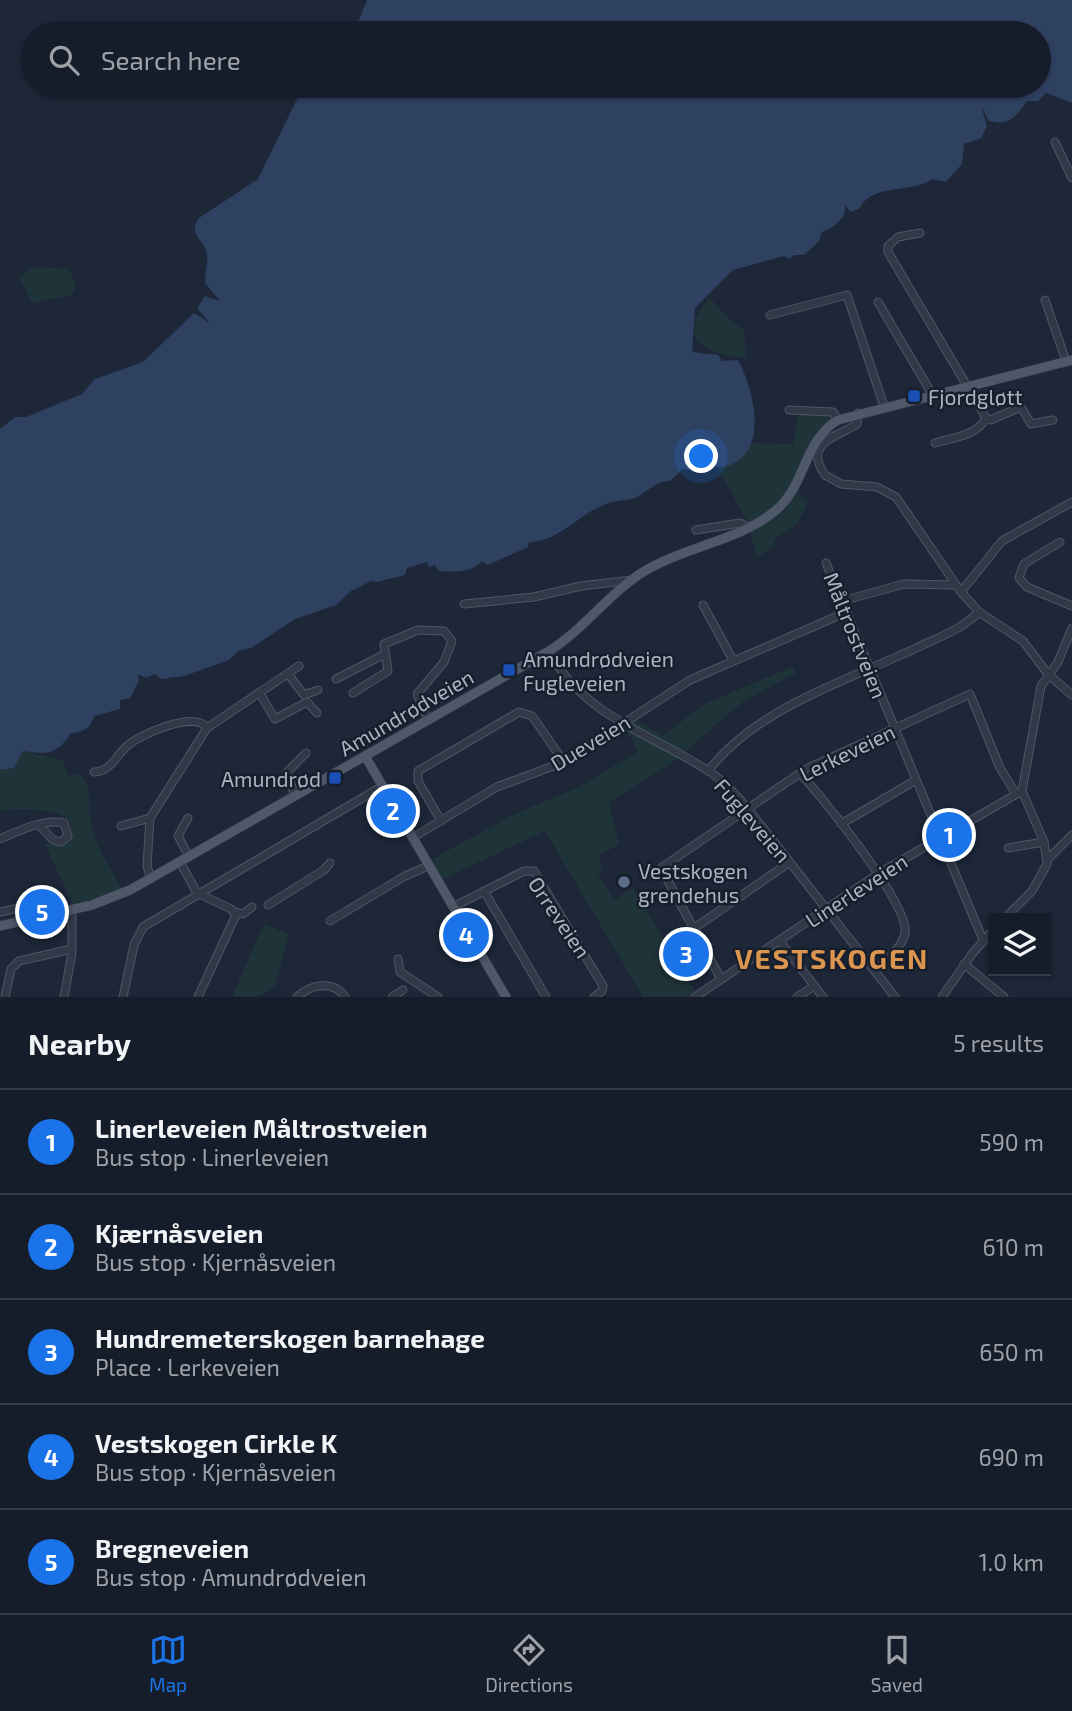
<!DOCTYPE html>
<meta charset="utf-8">
<style>
:root{--surface:#161d2a;--page:#232a36;--text:#f1f3f6;--muted:#9ea2a8;--line:#353b47;--accent:#1a73e8}
body{margin:0;font-family:"Exo 2",sans-serif;background:var(--page);color:var(--text)}
.controls{position:absolute;right:21px;bottom:21px;display:grid;overflow:hidden;border-radius:0px;box-shadow:0 2px 5px #0004}
.controls button{width:63px;height:63px;display:grid;place-items:center;padding:0;border:0;border-bottom:2px solid var(--line);background:var(--surface);color:var(--text);font:35px sans-serif}
.you{position:absolute;left:702px;top:457px;width:24px;height:24px;margin:-18px;border:5px solid #fff;border-radius:50%;background:#1a73e8;box-shadow:0 0 0 10px #1a73e833}
.badge{display:grid;place-items:center;width:46px;height:46px;border-radius:50%;background:var(--accent);color:#fff;font-size:23px;font-weight:700}
.pin{position:absolute;translate:-50% -50%;border:4px solid #fff;box-shadow:0 2px 7px #0006}
.list{margin:0;padding:0;list-style:none}
h2{display:flex;justify-content:space-between;align-items:center;height:91px;margin:0;padding:0 28px;font-size:30px}
h2 small{font-size:23px;font-weight:400;color:var(--muted)}
.list li{display:grid;grid-template-columns:46px 1fr auto;gap:21px;align-items:center;box-sizing:border-box;height:105px;padding:0 28px;border-top:2px solid var(--line)}
.list b{display:block;font-size:26px;white-space:nowrap}
.list p{margin:0;font-size:23px;white-space:nowrap;color:var(--muted)}
.list em{font-size:23px;font-style:normal;color:var(--muted)}
.icon{flex:none;width:38px;height:38px;fill:none;stroke:currentColor;stroke-width:2;stroke-linecap:round;stroke-linejoin:round}
.map{position:relative;flex:none;width:1072px;height:997px;overflow:hidden}
.search{position:absolute;background:var(--surface);box-shadow:0 2px 5px #0004;left:21px;right:21px;top:21px;height:77px;display:flex;align-items:center;gap:18px;box-sizing:border-box;padding:0 24px;border-radius:38px;color:var(--muted);font-size:26px}
.sheet{height:616px;background:var(--surface)}
nav{display:flex;justify-content:space-around;align-items:center;box-sizing:border-box;height:98px;border-top:2px solid var(--line);background:var(--surface);font-size:19px;color:var(--muted)}
nav a{display:grid;justify-items:center;gap:4px}
nav .on{color:var(--accent)}
.map>svg:first-child{display:block}
</style>
<div class="map">
<svg width="1072" height="997" viewBox="0 0 1072 997">
<rect width="100%" height="100%" fill="#1d2738"/>
<g fill="#1f3439">
<path d="M33 267 69 269 76 287 71 295 32 303 19 277Z"/>
<path d="M709 298C722 309 729 322 744 330L746 358C704 355 676 338 709 298Z"/>
<path d="M799 413 832 415 836 419C790 446 807 497 748 523L718 468 737 462 751 443 793 444Z"/>
<path d="M797 492 808 502 797 524 774 540V547L757 557 749 530 784 511Z"/>
<path d="M792 667 796 673 744 701 669 765 609 802 619 844 599 856 602 871 598 874 614 900 633 888 695 992 687 997H643L545 831 443 879 432 859 517 813 577 788 638 752 631 736 620 729 634 719 663 736 704 704Z"/>
<path d="M23 751 63 760 68 776 77 774C95 783 87 800 90 818 94 844 109 866 122 889L74 907 45 844 70 842C70 838 72 829 71 825 66 807 14 808 0 811V770L14 768Z"/>
<path d="M264 924 289 934 275 986 256 997H232Z"/>
</g>
<path fill="#2f4161" d="M367 0H1072V103L1046 93 1038 101H1027C1016 117 1009 126 989 121L981 105 987 126 981 138 964 144 962 164 946 182 933 179C911 194 873 182 859 209L850 212 845 204C847 218 836 226 822 232L819 241 804 255H794L790 259 784 256 733 270 695 308 692 352 718 355 722 361 738 360C752 386 768 443 736 462 726 469 715 466 704 468 696 469 692 471 683 469L670 481C657 480 648 491 637 497 630 501 615 500 606 504 578 514 561 541 529 542L528 547 488 565 482 561C472 573 454 572 439 571L435 565 429 567 427 562 407 568 405 575 376 582 371 581 351 591 336 605 295 619 251 648 238 651 229 660 184 676 161 679 155 674 146 678 138 674 139 681 130 698 120 700V709L94 716C90 729 84 732 71 733 55 756 49 754 23 751L14 768 0 770V429L15 417H26L82 394 95 379 143 362 194 313 210 323 197 308 205 296 220 301 205 283C205 274 208 262 207 254 204 238 187 235 199 218L258 179 297 99 313 86H1039V33H354Z"/>
<g fill="none" stroke-linecap="round" stroke-linejoin="round">
<g stroke="#4f5666" stroke-width="9">
<g id="minor">
<path d="M1055 142 1072 178"/>
<path d="M920 233 898 237 888 246V252L986 418 990 420 1021 407 1031 424 1053 420"/>
<path d="M1045 300 1066 361"/>
<path d="M878 302 932 394"/>
<path d="M770 315 847 295 884 406"/>
<path d="M789 410 833 412 838 420"/>
<path d="M858 413 857 424C838 437 802 442 825 475L841 484 877 487 896 497 961 592 979 612 1023 641 1048 674 1072 695"/>
<path d="M935 443C952 438 977 436 986 418"/>
<path d="M696 530 740 523 747 527"/>
<path d="M1060 542 1024 564 1019 578 1027 587 1072 606"/>
<path d="M826 563 983 940"/>
<path d="M961 592 1002 541 1072 502"/>
<path d="M842 601 904 584 955 585"/>
<path d="M464 604 534 597 581 586 632 580"/>
<path d="M703 605 733 660"/>
<path d="M549 651C583 717 653 734 710 772 725 782 737 796 749 810L895 997"/>
<path d="M288 674 304 695 318 690"/>
<path d="M336 679 385 654"/>
<path d="M259 692 275 719 307 702 317 713"/>
<path d="M353 693 388 671 384 644 418 630 444 631 452 641 444 662 417 694 428 720"/>
<path d="M708 771C758 707 844 682 914 649 937 638 961 630 979 612"/>
<path d="M94 772C111 771 115 757 127 746 141 734 195 710 207 728"/>
<path d="M800 773C821 796 910 905 905 933 903 946 885 962 875 970"/>
<path d="M295 796 287 772 306 753"/>
<path d="M188 818 178 836 189 857"/>
<path d="M441 821 418 781V771L519 712 532 716 564 762"/>
<path d="M841 824 916 780"/>
<path d="M121 826 150 818"/>
<path d="M412 838 497 787 564 762 690 680 847 612"/>
<path d="M0 839C18 831 45 818 64 823L68 836 61 842 53 840 39 825"/>
<path d="M1008 848 1044 842"/>
<path d="M1048 859 1072 835"/>
<path d="M180 862 197 893 231 909 236 915 198 997"/>
<path d="M151 879 147 866 150 818 207 728 299 666"/>
<path d="M484 891 546 997"/>
<path d="M268 905 324 870 330 863"/>
<path d="M23 907 47 902"/>
<path d="M453 907 524 871H534L603 986 602 991 594 997"/>
<path d="M0 912 23 907 27 921"/>
<path d="M236 912 243 914 252 907"/>
<path d="M1005 918 1032 891 1047 864 1044 842 1022 791 1041 686 1058 662 1072 628"/>
<path d="M330 921 405 876 428 866"/>
<path d="M693 929 790 862"/>
<path d="M779 940 823 997"/>
<path d="M398 959 400 972 438 997"/>
<path d="M964 964 1004 997"/>
<path d="M721 979 661 868 806 769 970 694 1000 768 1016 794"/>
<path d="M5 997 11 969 19 961 72 949"/>
<path d="M64 997 72 953V910"/>
<path d="M123 997 134 945 143 927 381 787"/>
<path d="M297 997C310 985 333 979 345 997"/>
<path d="M392 997 403 990"/>
<path d="M695 997 878 874 1022 791"/>
<path d="M797 997 814 986"/>
<path d="M942 997 972 954 993 930"/>
</g>
</g>
<g stroke="#3b4251" stroke-width="10">
<g id="major">
<path d="M365 756 506 997"/>
<path d="M0 926 92 905 130 890 549 651C586 628 611 590 648 569 688 546 740 540 775 511 806 486 803 441 838 420L1072 360"/>
</g>
</g>
<use href="#minor" stroke="#313948" stroke-width="7"/>
<use href="#major" stroke="#4e5869" stroke-width="9"/>
</g>
<g fill="#1a4fb4" stroke="#171e2c" stroke-width="2.5">
<rect x="907" y="389" width="14" height="14" rx="3.5"/>
<rect x="502" y="663" width="14" height="14" rx="3.5"/>
<rect x="328" y="771" width="14" height="14" rx="3.5"/>
</g>
<circle fill="#5c6f8a" stroke="#171e2c" stroke-width="2.5" cx="624" cy="882" r="7"/>
<g text-anchor="middle" dominant-baseline="central" stroke-width="5" stroke-linejoin="round" paint-order="stroke">
<g font-size="21" fill="#abb3c5" stroke="#171e2c" text-anchor="start">
<text x="928" y="396">Fjordgløtt</text>
<text x="523" y="658">Amundrødveien<tspan x="523" dy="24">Fugleveien</tspan></text>
<text x="321" y="778" text-anchor="end">Amundrød</text>
<text x="638" y="870">Vestskogen<tspan x="638" dy="24">grendehus</tspan></text>
</g>
<g font-size="21" fill="#abb3c5" stroke="#171e2c">
<text transform="translate(856 635) rotate(68)">Måltrostveien</text>
<text transform="translate(406 712) rotate(-30)">Amundrødveien</text>
<text transform="translate(590 742) rotate(-31)">Dueveien</text>
<text transform="translate(847 752) rotate(-26)">Lerkeveien</text>
<text transform="translate(753 820) rotate(49)">Fugleveien</text>
<text transform="translate(856 890) rotate(-33)">Linerleveien</text>
<text transform="translate(560 917) rotate(56)">Orreveien</text>
</g>
<g font-size="28" font-weight="bold" letter-spacing="2" fill="#dc954f" stroke="#171e2c">
<text x="832" y="958">VESTSKOGEN</text>
</g>
</g>
</svg>
<div class="controls">
<button><svg class="icon" aria-label="layers" viewBox="0 0 24 24"><path d="M12 4l9 5-9 5-9-5zM3 14l9 5 9-5"/></svg></button>
</div>
<div class="you"></div>
<div class="pin badge" style="left:949px;top:835px">1</div>
<div class="pin badge" style="left:393px;top:811px">2</div>
<div class="pin badge" style="left:686px;top:954px">3</div>
<div class="pin badge" style="left:466px;top:935px">4</div>
<div class="pin badge" style="left:42px;top:912px">5</div>
<div class="search"><svg class="icon" aria-label="search" viewBox="0 0 24 24"><circle cx="10" cy="10" r="6"/><path d="M15 15l6 6"/></svg>Search here</div>
</div>
<section class="sheet">
<h2>Nearby<small>5 results</small></h2>
<ul class="list">
<li><span class="badge">1</span><div><b>Linerleveien Måltrostveien</b><p>Bus stop · Linerleveien</p></div><em>590 m</em></li>
<li><span class="badge">2</span><div><b>Kjærnåsveien</b><p>Bus stop · Kjernåsveien</p></div><em>610 m</em></li>
<li><span class="badge">3</span><div><b>Hundremeterskogen barnehage</b><p>Place · Lerkeveien</p></div><em>650 m</em></li>
<li><span class="badge">4</span><div><b>Vestskogen Cirkle K</b><p>Bus stop · Kjernåsveien</p></div><em>690 m</em></li>
<li><span class="badge">5</span><div><b>Bregneveien</b><p>Bus stop · Amundrødveien</p></div><em>1.0 km</em></li>
</ul>
</section>
<nav>
<a class="on"><svg class="icon" aria-label="map" viewBox="0 0 24 24"><path d="M3 6l6-2 6 2 6-2v14l-6 2-6-2-6 2zM9 4v14M15 6v14"/></svg>Map</a>
<a><svg class="icon" aria-label="directions" viewBox="0 0 24 24"><path d="M12 3l9 9-9 9-9-9zM9 14v-3h6M13 9l2 2-2 2"/></svg>Directions</a>
<a><svg class="icon" aria-label="saved" viewBox="0 0 24 24"><path d="M7 4h10v16l-5-4-5 4z"/></svg>Saved</a>
</nav>
